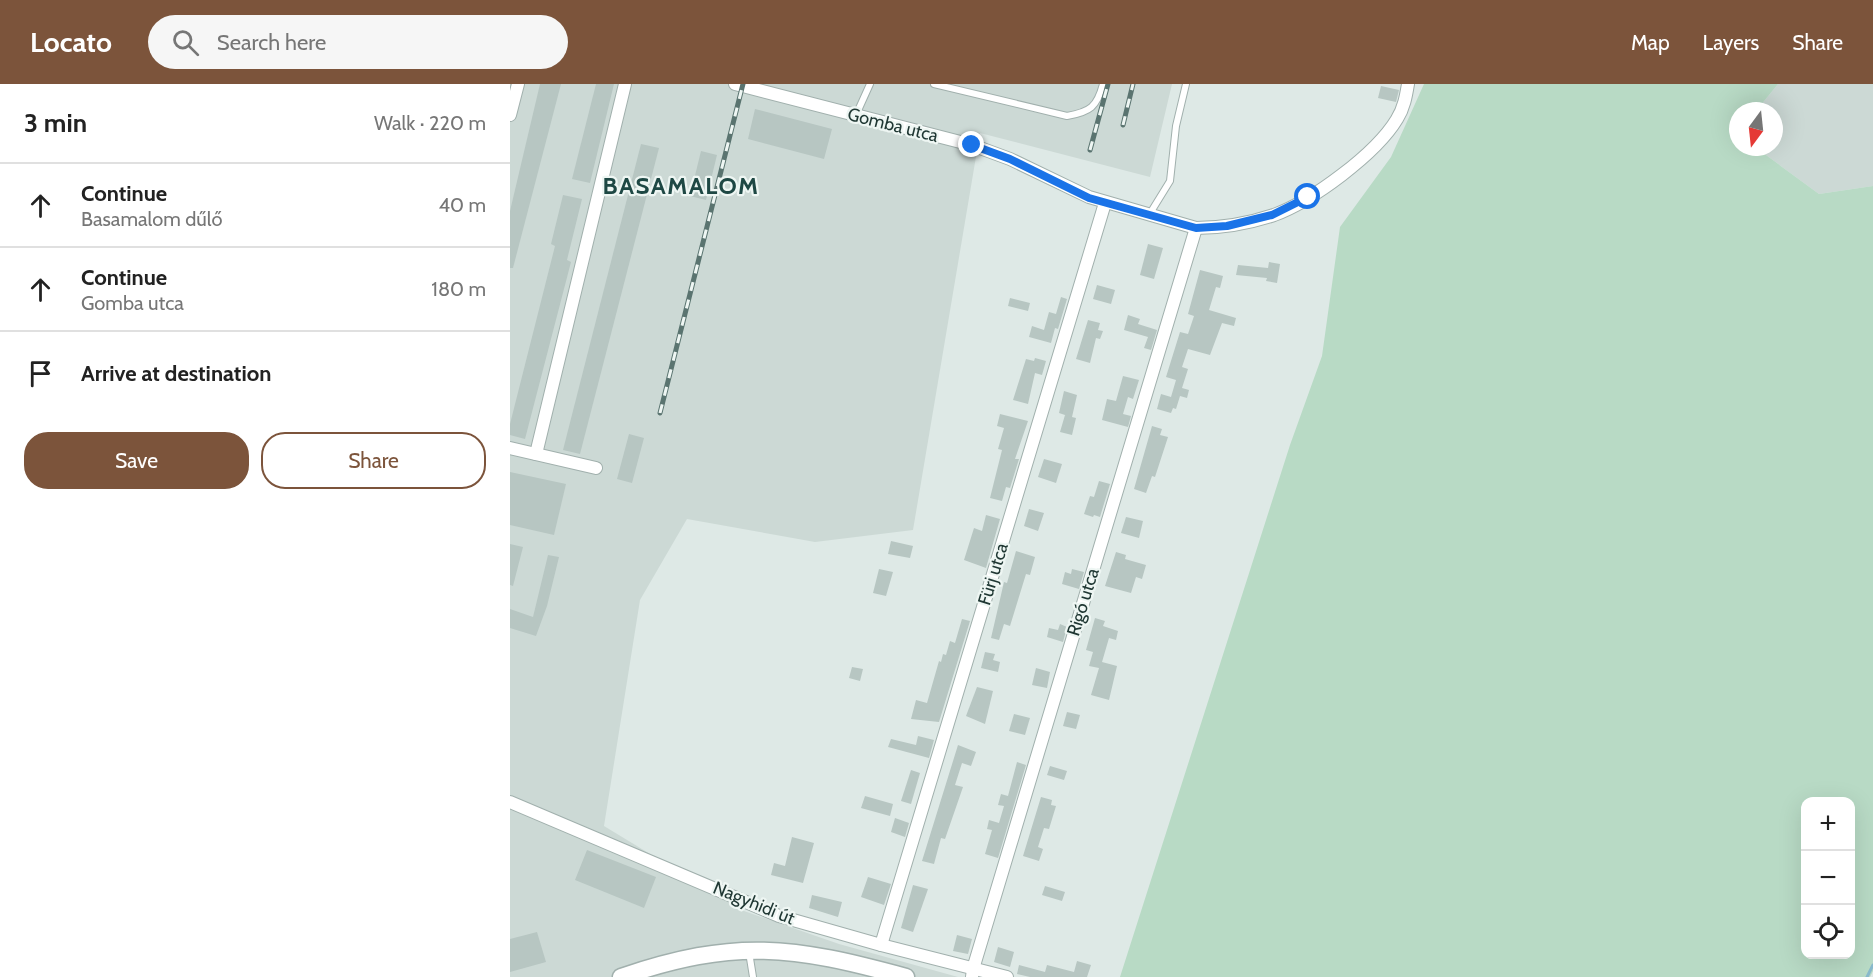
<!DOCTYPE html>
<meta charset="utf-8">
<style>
:root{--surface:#fff;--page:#f6f6f6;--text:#222;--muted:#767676;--line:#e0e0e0;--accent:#7c543b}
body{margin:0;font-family:Cabin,sans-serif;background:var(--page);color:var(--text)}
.controls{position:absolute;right:18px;bottom:18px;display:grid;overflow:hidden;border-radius:12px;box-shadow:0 6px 24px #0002}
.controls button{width:54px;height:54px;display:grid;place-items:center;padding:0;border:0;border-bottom:2px solid var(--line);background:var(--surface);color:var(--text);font:30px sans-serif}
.compass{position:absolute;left:1219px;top:18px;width:54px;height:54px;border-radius:50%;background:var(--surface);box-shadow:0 6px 24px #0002;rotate:195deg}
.stop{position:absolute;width:18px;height:18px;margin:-14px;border:4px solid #1a73e8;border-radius:50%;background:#fff}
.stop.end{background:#1a73e8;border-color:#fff;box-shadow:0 2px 6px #0008}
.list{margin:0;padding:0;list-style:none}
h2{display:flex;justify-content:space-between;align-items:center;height:78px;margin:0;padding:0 24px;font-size:26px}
h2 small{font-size:20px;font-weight:400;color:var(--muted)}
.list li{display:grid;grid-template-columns:39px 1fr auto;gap:18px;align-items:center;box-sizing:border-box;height:84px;padding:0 24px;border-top:2px solid var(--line)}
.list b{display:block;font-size:22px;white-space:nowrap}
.list p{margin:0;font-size:20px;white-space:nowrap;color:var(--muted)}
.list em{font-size:20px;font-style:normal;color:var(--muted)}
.actions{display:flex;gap:12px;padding:18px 24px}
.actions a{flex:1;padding:14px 0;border:2px solid var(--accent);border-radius:24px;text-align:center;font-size:21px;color:var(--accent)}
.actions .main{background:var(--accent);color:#fff}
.icon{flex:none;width:33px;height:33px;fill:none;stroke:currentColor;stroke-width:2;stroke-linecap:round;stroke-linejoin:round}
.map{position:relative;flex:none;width:1363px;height:893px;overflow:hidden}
header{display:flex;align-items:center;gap:36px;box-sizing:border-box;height:84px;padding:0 30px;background:var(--accent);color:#fff}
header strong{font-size:28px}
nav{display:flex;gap:33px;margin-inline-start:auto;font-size:21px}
.search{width:420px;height:54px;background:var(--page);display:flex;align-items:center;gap:15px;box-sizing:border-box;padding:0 21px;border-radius:33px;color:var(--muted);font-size:22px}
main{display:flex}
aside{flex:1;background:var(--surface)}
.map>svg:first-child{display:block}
</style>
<header>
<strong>Locato</strong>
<div class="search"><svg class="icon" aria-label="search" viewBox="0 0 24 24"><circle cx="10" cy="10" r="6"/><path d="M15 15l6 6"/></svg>Search here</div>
<nav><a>Map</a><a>Layers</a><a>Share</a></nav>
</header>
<main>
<aside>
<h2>3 min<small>Walk · 220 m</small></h2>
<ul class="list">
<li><svg class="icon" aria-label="ahead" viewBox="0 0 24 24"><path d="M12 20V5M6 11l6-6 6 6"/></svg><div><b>Continue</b><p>Basamalom dűlő</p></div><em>40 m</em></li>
<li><svg class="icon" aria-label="ahead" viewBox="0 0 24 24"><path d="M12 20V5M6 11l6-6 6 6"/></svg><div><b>Continue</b><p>Gomba utca</p></div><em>180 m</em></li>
<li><svg class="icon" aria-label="arrive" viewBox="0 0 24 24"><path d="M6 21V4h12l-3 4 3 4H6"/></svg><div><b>Arrive at destination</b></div></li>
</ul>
<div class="actions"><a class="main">Save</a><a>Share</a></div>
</aside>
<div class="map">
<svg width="1363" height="893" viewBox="0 0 1363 893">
<rect width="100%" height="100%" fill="#dee9e6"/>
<g fill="#ccd9d5">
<path d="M0 0H662L640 93 470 49 403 446 305 458 177 435 130 516 94 742 234 827 329 860 448 893H0Z"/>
<path d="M1268 0H1363V102L1309 110 1245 63H1264V27H1246Z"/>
</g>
<path fill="#b8dac5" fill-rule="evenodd" d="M914 0H1268L1246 27H1228V63H1245L1309 110 1363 102V887L1360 893H610L780 361 812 272 830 143 881 73ZM1296 718H1340V870H1296Z"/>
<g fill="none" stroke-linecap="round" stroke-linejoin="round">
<path stroke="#88b9cc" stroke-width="3" d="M1357 893 1363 881"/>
</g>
<g fill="#b7c6c2">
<path d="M30 0H51L3 184H0V127Z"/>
<path d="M86 0H104L80 99 62 95Z"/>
<path d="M871 2 889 6 886 18 868 14Z"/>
<path d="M245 25 322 45 314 75 238 55Z"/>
<path d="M131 60 149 64 70 370 53 366Z"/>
<path d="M191 67 207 71 196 116 180 112Z"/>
<path d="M53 111 72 115 57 176 61 178 15 355 0 351V340L45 162 41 160Z"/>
<path d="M638 160 653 164 644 195 630 191Z"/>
<path d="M759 178 770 180 767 199 756 197 757 194 726 191 728 181 758 184Z"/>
<path d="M690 186 713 192 710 204 706 203 699 226 726 234 724 242 712 239 700 271 678 265 672 283 678 285 672 304 679 306 677 314 670 312 666 325 663 324 661 329 647 325 651 310 661 313 666 296 656 293 670 248 678 250 684 232 678 230Z"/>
<path d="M587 201 605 206 601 220 583 215Z"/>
<path d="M551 213 557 215 548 245 545 244 541 259 519 253 522 242 534 246 539 228 546 230Z"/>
<path d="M500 214 520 219 518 227 498 222Z"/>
<path d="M618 231 630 235 628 240 647 246 641 266 634 264 638 253 614 246Z"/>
<path d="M578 236 590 239 588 246 593 247 590 255 586 254 580 279 566 275Z"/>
<path d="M525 274 536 277 532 291 525 289 518 320 503 316 516 275 524 277Z"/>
<path d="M613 292 629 296 623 315 618 313 613 330 621 332 618 343 592 336 597 315 606 317Z"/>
<path d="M554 307 567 311 562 333 566 334 562 351 550 348 555 331 558 332 549 329Z"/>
<path d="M490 330 518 337 505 375H509L500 404 496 403 492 417 480 414 492 366 488 365 494 344 487 342Z"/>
<path d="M642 342 652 345 650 351 658 353 645 393 642 392 636 409 624 405Z"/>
<path d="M119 350 134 354 122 399 107 395Z"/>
<path d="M534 375 552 380 546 399 528 393Z"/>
<path d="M0 388 56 400 44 451 0 441Z"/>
<path d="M589 397 600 400 590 433 584 431 583 433 574 430 580 412 584 413Z"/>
<path d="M519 425 534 429 528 447 514 442Z"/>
<path d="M476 431 490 435 476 484 454 476 464 444 472 447Z"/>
<path d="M616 433 633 437 629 454 611 449Z"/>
<path d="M381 457 403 462 400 474 378 470Z"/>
<path d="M0 460 13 463 3 502 0 501Z"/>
<path d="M506 467 525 473 520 491 516 490 500 542 494 540 489 556 481 554 494 498 497 499Z"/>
<path d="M606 468 616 471 615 475 636 481 632 495 626 493 621 509 595 502Z"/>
<path d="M38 471 49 473 37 522 26 552 0 544V525L23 533Z"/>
<path d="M369 485 383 488 376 512 363 509Z"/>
<path d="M562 485 574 488 569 505 552 500 555 488 561 490Z"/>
<path d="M585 534 595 537 593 542 608 547 606 556 599 554 592 578 607 582 599 616 581 611 589 584 579 582 583 568 576 566Z"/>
<path d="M452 535 460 537 429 638 401 635 406 616 417 619 429 577 431 578 433 570 436 571 440 557 445 559Z"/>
<path d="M550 540 557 543 553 558 537 553 539 544 548 546Z"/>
<path d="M475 568 485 570 483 576 490 578 488 588 471 584Z"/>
<path d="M342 583 353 585 350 597 339 594Z"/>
<path d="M526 584 540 588 537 604 522 601Z"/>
<path d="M467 603 483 607 475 640 456 632Z"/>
<path d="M557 628 570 631 566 645 553 642Z"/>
<path d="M504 630 520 634 515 651 499 647Z"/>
<path d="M408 652 424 656 419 674 378 663 381 655 406 661Z"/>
<path d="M448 661 466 668 461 682 452 679 445 701 453 703 435 755 431 754 424 780 412 777Z"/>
<path d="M507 678 516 681 488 774 475 770 482 746 477 745 479 736 489 739 494 722 488 721 491 710 498 712Z"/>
<path d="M540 682 557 687 554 696 537 691Z"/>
<path d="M401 686 410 689 401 720 391 717Z"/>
<path d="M355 712 383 720 380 732 351 724Z"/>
<path d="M531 713 542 716 541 721 546 722 539 745 534 744 528 763 533 765 529 777 513 772Z"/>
<path d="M385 734 399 739 395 753 381 748Z"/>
<path d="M282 753 304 759 293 799 261 791 264 779 275 782Z"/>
<path d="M77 766 146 793 134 824 65 796Z"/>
<path d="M358 793 381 800 374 821 351 813Z"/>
<path d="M403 801 418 805 403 848 391 844Z"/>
<path d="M535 802 555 808 552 817 532 811Z"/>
<path d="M302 811 332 818 328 833 299 824Z"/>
<path d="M27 848 36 878 0 888V855Z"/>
<path d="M447 851 462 855 458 870 443 867Z"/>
<path d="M488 863 504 868 500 883 484 878Z"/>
<path d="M567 877 581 881 577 893H520L507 890 509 881 535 888 537 881 564 888Z"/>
</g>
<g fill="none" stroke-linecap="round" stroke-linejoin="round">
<g stroke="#a1b0ad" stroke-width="8">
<g id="service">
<path d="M424 0 557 32C580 28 587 23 593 0"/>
<path d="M346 31 360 0"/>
<path d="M639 131 660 97 666 42 676 0"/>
<path d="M239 868 243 893"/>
</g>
</g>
<g stroke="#a1b0ad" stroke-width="14">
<g id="minor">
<path d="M225 0 462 61 500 75 579 113 686 144C712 144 740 139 764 131 802 117 866 70 887 35 894 24 896 12 898 0"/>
<path d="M0 31 8 0"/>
<path d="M0 364 86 384"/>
<path d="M26 370 115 0"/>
<path d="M0 718 269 832 371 861 497 893"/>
<path d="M371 861 595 119"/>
<path d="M462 893 463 885 686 144"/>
</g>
</g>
<g stroke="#a1b0ad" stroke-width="19">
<path id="tertiary" d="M111 893C226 854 282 862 396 893"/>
</g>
<use href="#service" stroke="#fff" stroke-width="6"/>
<use href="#minor" stroke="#fff" stroke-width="12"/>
<use href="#tertiary" stroke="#fff" stroke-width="16"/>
<g stroke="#5a7470" stroke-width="5">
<g id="rail">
<path d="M613 41 623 0"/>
<path d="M580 66 598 0"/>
<path d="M150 329 233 0"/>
</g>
</g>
<use href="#rail" stroke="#eef6f3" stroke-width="3" stroke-dasharray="9" stroke-linecap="butt"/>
</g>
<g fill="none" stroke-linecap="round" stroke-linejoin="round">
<path stroke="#1a73e8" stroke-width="8" d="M462 61 500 75 579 114 686 144 717 142 762 131 798 113"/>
</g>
<g text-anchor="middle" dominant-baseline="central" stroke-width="4.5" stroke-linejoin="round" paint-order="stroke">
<g font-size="18" fill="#203834" stroke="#eef6f3">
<text transform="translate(383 41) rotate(14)">Gomba utca</text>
<text transform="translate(483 490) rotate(-73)">Fürj utca</text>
<text transform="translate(573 518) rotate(-73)">Rigó utca</text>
<text transform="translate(244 819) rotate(22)">Nagyhidi út</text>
</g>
<g font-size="24" font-weight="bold" letter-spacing="1.5" fill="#1e4844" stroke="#eef6f3">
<text x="171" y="101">BASAMALOM</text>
</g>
</g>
</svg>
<div class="controls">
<button>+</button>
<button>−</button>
<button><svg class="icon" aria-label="locate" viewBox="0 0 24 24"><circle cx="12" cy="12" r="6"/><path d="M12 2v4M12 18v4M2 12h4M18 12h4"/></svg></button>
</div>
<svg class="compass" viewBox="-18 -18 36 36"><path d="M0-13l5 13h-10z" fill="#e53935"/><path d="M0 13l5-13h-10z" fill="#767676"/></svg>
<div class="stop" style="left:798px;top:113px"></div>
<div class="stop end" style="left:462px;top:61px"></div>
</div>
</main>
